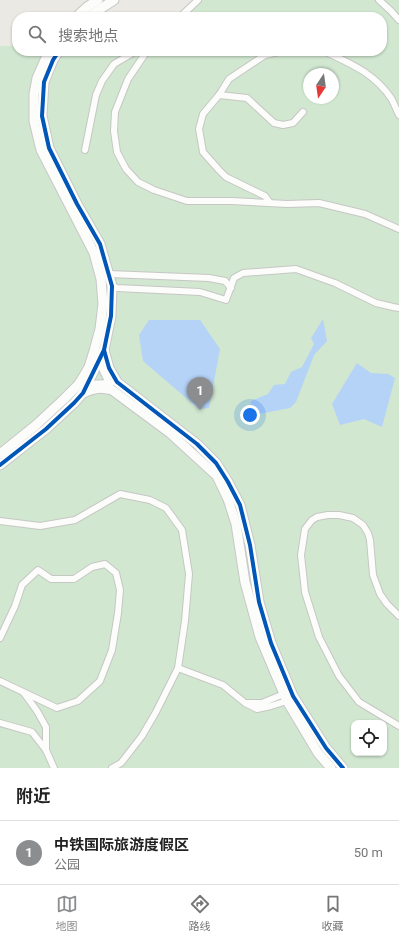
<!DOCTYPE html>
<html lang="zh">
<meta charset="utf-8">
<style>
:root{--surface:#fff;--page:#f2f2f2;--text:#222;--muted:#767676;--line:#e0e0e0;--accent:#8c8d8f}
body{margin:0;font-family:Roboto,"Noto Sans SC",sans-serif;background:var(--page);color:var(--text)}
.controls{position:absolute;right:12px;bottom:12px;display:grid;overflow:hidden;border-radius:8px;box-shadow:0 1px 3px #0004}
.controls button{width:36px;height:36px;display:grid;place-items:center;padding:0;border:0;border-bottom:1px solid var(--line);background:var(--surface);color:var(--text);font:20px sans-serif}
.compass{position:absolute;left:303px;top:68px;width:36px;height:36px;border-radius:50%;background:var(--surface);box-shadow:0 1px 3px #0004;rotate:193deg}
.you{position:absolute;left:250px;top:415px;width:14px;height:14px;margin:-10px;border:3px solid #fff;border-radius:50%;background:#1a73e8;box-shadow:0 0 0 6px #1a73e833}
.badge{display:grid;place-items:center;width:26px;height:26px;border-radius:50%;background:var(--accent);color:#fff;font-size:13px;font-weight:700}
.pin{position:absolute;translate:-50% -33px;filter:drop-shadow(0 1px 2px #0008)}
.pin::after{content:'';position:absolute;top:21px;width:14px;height:12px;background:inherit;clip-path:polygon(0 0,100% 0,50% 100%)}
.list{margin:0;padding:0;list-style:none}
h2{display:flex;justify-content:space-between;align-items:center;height:52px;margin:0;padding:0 16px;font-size:17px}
h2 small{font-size:13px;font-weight:400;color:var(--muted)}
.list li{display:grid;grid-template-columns:26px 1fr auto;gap:12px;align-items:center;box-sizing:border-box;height:64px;padding:0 16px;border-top:1px solid var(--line)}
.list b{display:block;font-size:15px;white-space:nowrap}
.list p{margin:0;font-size:13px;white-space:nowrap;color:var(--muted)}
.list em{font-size:13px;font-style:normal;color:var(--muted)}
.icon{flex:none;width:22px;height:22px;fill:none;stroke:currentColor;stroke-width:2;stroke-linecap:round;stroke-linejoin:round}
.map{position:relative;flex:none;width:399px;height:768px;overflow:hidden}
.search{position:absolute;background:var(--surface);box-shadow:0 1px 3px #0004;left:12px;right:12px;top:12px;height:44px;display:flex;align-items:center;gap:10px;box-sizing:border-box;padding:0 14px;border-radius:16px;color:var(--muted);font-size:15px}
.sheet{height:116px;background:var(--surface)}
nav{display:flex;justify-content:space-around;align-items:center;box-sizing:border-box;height:56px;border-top:1px solid var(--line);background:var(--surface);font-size:11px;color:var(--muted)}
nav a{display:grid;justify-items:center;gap:2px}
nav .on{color:var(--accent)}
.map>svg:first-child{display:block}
</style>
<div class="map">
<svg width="399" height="768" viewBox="0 0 399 768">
<rect width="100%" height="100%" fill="#eae9e3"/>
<path fill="#d1e7d0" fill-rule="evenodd" d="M202 0H399V768H0V46H17V51H382V17H177ZM309 74H333V98H309ZM354 723H384V753H354Z"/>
<g fill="#b5d2f7">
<path d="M323 319 327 341 314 355 296 402 290 408 249 416 251 401 268 394 274 385 285 384 291 372 302 367 314 344 311 338Z"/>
<path d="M149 320H200L220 349 209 408 199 409 143 361 139 335Z"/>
<path d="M357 363 371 373 388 374 395 378 382 427 364 419 340 425 332 404Z"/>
</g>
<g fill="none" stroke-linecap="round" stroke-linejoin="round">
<g stroke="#c6c7c5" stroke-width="8">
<g id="street">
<path d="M379 0 391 11 399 20"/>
<path d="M180 17 198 0"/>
<path d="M147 51 128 79 115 112 114 131 117 152 126 169 138 182 154 190 187 201H231L287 204 319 203 365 214 399 229"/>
<path d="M322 51 326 52C351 64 374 73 391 98 394 103 396 109 399 115"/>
<path d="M219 95 247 98 274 123 283 125 293 123 303 112"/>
<path d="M85 150 96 95 102 81 114 64 136 51"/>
<path d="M270 203 265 196 226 177 219 170 203 152 199 129 203 114 219 95 229 79 265 55 283 51"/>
<path d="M109 274 209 278 225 281 231 288"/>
<path d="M112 286 117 288 200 292 226 300 234 278 243 273 296 269 335 283 376 303 393 307 399 308"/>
<path d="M98 360 112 390"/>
<path d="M85 384 111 383"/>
<path d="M0 521 40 526 75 520 120 494 150 500 166 508 182 530 189 574 185 621 178 668 156 712 142 736 121 763 112 768"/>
<path d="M399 616 387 604 380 594 373 575 370 540 368 533 363 525 353 518 339 515H328L317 517 312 520 305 529 301 555 305 592 319 637 339 676 359 702 399 726"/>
<path d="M0 638 15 606 22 585 38 570 51 579H74L92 567 105 564 116 573 120 590 118 613 112 650 100 681 78 701 57 708 0 681"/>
<path d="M178 668 223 685 245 703 257 709 271 706 287 701 289 699"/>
<path d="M24 693 37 711 46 727V750"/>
<path d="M246 703H262L284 694H287"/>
<path d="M0 723 32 732 46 750 54 768"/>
</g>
</g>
<g stroke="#c7c8c7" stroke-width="11">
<g id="secondary">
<path d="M76 17 87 7 98 0"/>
<path d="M88 17 114 0"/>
<path d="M104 350 109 368 117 382 197 444 216 463 228 482 240 505 250 545 259 602 271 643 293 696 326 748 343 768"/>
<path d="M83 393C95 388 100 387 112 390L170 433 217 476 228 499 236 524 245 582 260 637 287 701 318 753 331 768"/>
<path d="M0 454 36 425 64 399 78 385 82 379 89 367 94 351 100 329 103 304 101 279 94 253 41 150 34 121V94L37 78 49 51"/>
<path d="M0 465 46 429 74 403 83 393 104 350 111 316 112 286 100 244 77 204 49 148 42 116 44 82 53 60 59 51"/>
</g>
</g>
<use href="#street" stroke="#fcfcfb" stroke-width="6"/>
<use href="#secondary" stroke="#fcfcfb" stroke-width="9"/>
<g stroke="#fff" stroke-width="6">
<g id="cycleway">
<path d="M104 350 109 368 117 382 197 444 216 463 228 482 240 505 250 545 259 602 271 643 293 696 326 748 343 768"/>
<path d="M0 465 46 429 74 403 83 393 104 350 111 316 112 286 100 244 77 204 49 148 42 116 44 82 53 60 59 51"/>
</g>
</g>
<use href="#cycleway" stroke="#0057b8" stroke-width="4"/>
</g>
</svg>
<div class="controls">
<button><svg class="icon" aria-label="locate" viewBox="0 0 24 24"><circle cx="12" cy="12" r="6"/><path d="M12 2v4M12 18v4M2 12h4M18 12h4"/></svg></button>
</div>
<svg class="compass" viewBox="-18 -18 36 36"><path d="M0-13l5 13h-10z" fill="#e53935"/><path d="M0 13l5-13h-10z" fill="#767676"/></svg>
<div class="you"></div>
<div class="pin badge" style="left:200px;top:410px">1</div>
<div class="search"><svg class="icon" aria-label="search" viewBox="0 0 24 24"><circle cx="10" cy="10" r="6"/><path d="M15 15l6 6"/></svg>搜索地点</div>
</div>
<section class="sheet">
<h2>附近<small></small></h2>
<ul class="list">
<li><span class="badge">1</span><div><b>中铁国际旅游度假区</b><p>公园</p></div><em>50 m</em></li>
</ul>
</section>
<nav>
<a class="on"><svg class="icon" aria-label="map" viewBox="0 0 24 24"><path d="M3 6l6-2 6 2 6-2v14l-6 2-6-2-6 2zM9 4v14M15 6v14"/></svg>地图</a>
<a><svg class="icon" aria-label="directions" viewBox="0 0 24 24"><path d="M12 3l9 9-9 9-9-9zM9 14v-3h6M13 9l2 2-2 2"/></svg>路线</a>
<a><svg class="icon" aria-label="saved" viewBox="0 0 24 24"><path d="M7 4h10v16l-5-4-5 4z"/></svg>收藏</a>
</nav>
